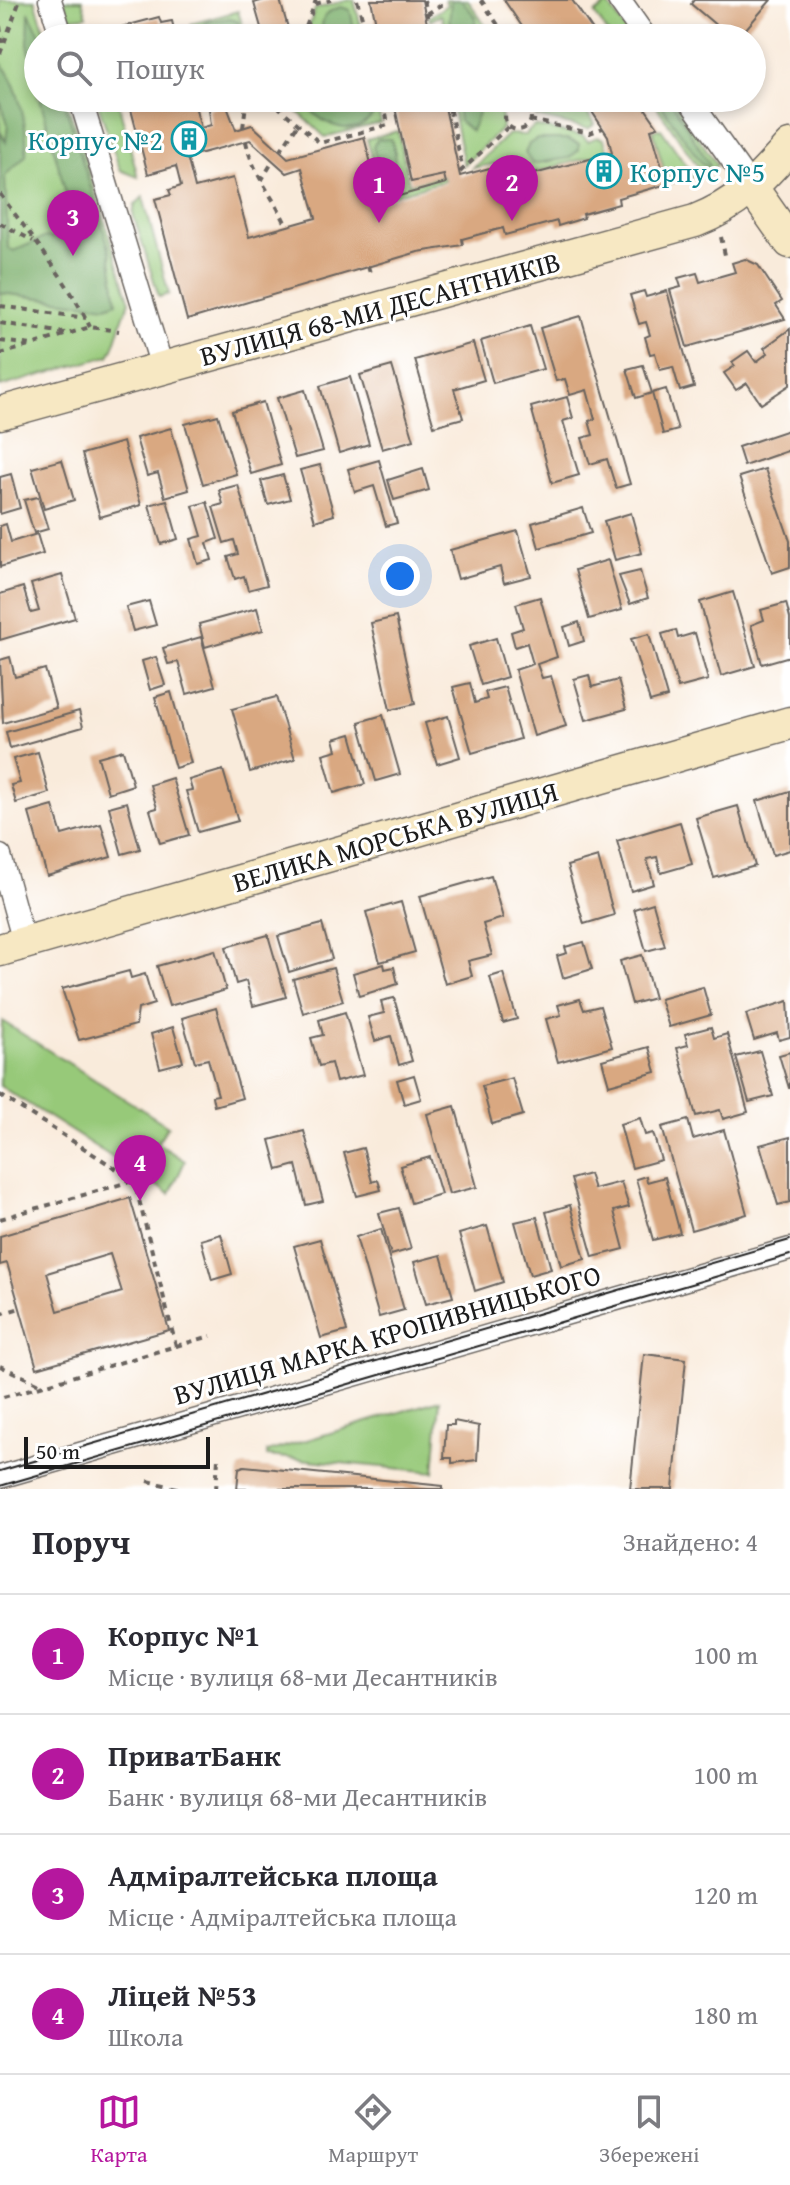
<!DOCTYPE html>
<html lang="uk">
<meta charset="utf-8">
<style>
:root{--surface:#fff;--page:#f7f7f7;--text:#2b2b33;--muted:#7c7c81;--line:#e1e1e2;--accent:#b5179e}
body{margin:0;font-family:"Gentium Book Plus",serif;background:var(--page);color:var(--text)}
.scale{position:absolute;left:24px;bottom:20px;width:186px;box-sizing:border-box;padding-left:8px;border:4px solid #1c1c1c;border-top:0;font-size:22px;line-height:28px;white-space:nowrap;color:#1c1c1c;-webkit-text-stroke:6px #fff;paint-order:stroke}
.you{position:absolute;left:400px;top:576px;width:28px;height:28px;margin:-20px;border:6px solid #fff;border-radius:50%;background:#1a73e8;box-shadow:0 0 0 12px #1a73e833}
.badge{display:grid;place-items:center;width:52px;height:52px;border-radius:50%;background:var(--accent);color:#fff;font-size:26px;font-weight:700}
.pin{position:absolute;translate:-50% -66px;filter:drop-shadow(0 2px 4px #0008)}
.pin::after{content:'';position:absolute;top:42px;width:28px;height:24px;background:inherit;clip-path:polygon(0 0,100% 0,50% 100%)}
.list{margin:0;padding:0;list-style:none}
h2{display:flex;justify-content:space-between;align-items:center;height:104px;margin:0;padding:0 32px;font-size:34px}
h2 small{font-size:26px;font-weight:400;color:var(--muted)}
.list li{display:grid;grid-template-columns:52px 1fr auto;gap:24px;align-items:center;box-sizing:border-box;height:120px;padding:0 32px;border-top:2px solid var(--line)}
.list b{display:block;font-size:30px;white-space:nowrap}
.list p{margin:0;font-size:26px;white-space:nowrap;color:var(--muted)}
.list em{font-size:26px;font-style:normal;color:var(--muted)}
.icon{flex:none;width:44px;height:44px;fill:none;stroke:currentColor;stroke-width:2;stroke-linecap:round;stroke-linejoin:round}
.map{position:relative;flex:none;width:790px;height:1489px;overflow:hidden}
.search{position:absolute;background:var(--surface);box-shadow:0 4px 12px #0003;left:24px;right:24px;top:24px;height:88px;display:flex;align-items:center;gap:20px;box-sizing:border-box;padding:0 28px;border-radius:44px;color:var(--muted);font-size:30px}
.sheet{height:584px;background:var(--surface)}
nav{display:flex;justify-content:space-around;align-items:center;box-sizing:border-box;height:112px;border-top:2px solid var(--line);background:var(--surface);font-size:22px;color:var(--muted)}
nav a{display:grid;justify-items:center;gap:4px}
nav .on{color:var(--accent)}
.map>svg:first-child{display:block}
</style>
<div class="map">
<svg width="790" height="1489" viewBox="0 0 790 1489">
<rect width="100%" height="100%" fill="#fff"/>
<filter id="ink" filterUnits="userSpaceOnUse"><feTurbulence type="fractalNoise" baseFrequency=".0125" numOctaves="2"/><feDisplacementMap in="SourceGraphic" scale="16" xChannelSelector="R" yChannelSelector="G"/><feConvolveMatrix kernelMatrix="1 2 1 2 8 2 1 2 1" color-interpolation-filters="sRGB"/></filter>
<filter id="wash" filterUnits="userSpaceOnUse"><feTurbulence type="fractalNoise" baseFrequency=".006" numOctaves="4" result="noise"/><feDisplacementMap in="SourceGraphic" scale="32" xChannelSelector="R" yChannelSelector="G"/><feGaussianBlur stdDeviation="1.8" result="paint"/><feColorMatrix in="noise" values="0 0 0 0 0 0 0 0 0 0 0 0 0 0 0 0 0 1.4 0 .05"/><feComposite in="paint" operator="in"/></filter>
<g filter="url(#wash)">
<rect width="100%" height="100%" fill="#f9ebdb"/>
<g fill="#97c979" stroke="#5a724a" stroke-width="2">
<path d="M0 0H35L47 38H38V98H66L130 302C119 320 120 339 109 356L0 387Z"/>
<path d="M64 0H82L87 16 70 18Z"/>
<path d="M347 0H354L364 38H305L315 9Z"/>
<path d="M445 0H468L486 27 449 38 441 15 430 21 429 17 447 5Z"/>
<path d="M608 4 631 38H611L595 14Z"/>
<path d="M238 11 246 38H236L234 34 194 38 191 24Z"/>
<path d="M96 98H117L138 177 120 170Z"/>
<path d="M283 98H375L381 123 325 137Z"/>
<path d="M450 98H515L501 109 502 128 464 165Z"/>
<path d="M524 98H576L595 124 588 129 536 117 533 107Z"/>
<path d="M651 98H672L717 165 703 174Z"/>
<path d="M534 126 583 136 588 141 597 137 604 139 608 152 532 173 523 170 504 176 500 163 473 168 508 134 525 135Z"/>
<path d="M661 129 694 176 668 184 653 130Z"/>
<path d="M398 131 409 184 443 176 444 181 383 198 367 139Z"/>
<path d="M143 197 169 294 159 297 133 214 135 205Z"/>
<path d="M2 1021 168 1126 157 1143 185 1161 170 1194 0 1086Z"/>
<path d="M440 1400 434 1472 267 1456V1452Z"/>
</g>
<g fill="#79ad69" stroke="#4a6442" stroke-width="2">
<path d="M451 0H462L476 18 475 25 458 30 449 26Z"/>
<path d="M341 7 350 10 356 38H322C321 20 322 12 341 7Z"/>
<path d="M29 13 42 38H38V90L28 44Z"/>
<path d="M230 18 238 22 240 36 232 29 207 35 197 29 208 22Z"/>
<path d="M0 62C19 83 28 127 26 155L5 176 8 248 14 251 46 237 80 243 60 211 67 208 68 201 40 98H63L110 251 117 302 107 306 0 293V131L6 142 8 124 0 101Z"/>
<path d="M310 98H371L373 115C355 139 325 126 309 108Z"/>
<path d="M456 98H473L478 113 471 131 459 121Z"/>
<path d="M656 98H669L710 165 707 167 701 162Z"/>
<path d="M378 139H391L395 152 393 180C381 176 376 159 373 146Z"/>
<path d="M537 139H567L579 144V150L569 158 532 164 525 153 529 144Z"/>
</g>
<g id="blocks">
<g fill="#d9a881" fill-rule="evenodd">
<path d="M264 0H280L290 35 264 38 254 3Z"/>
<path d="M371 0H422L430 38H379Z"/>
<path d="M504 0H572L598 38H530Z"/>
<path d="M694 0H771L738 38H731L691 4Z"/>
<path d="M159 17 161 23 172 21 176 38H112L110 30Z"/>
<path d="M128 98H193L201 128 211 125 209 109 226 104 236 130 252 125 288 158 364 137 381 201 446 183 444 175 411 182 393 98H443L460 176 497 166 501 183 612 153 608 136 583 98H638L658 127 651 129 667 184 618 198 619 204 583 214 584 218 558 226 557 221 505 235 503 228 462 239 463 245 418 252 187 320 155 199 171 195 169 190 181 186 176 166 148 174ZM250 140 287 173 302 168 316 218 249 237 233 178 195 188 187 157Z"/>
<path d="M745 259 758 265 782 301 776 305 785 319 687 347 670 290 681 287 678 278 697 273 700 282 735 272 732 263Z"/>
<path d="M644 291 646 297 667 291 694 387 680 391 673 367 660 370 655 353 650 354 645 337 650 335 646 322 639 324 630 295Z"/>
<path d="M581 316 630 484 616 488 607 459 590 464 582 438 593 435 589 421 595 419 587 390 570 395 565 379 556 381 540 328Z"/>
<path d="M530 326 543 369 493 383 481 341Z"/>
<path d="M790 329V385L761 404 747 383 736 390 724 373 735 366 732 362 748 351 756 362 768 353 764 348Z"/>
<path d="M473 343 484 380 454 389 463 418 434 426 415 360Z"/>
<path d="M643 365 652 393 636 398 627 369Z"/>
<path d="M392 366 414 440 382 449 360 375Z"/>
<path d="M350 377 369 444 339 453 320 386Z"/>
<path d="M666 389 678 430 663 434 652 393Z"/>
<path d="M305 390 323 451 295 458 277 398Z"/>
<path d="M567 397 573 418 563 421 579 475 552 483 531 407Z"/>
<path d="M263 402 281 465 251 474 232 411Z"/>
<path d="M218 415 236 474 203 484 185 424Z"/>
<path d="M171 428 189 490 165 497 158 473 147 476 136 438Z"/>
<path d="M788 430 790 450 744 466 738 447Z"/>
<path d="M123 442 141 505 100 517 82 454Z"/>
<path d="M62 460 74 500 44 509 32 468Z"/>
<path d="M379 460 397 523 386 526 374 486 355 492 348 469Z"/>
<path d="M320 465 334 515 315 521 300 470Z"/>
<path d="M423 469 429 490 394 500 388 480Z"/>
<path d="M765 469 790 541V567L772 573 739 477Z"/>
<path d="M11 474 20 508 0 514V477Z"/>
<path d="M283 475 290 499 268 505 261 481Z"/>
<path d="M238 485 267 585 248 590 244 576 235 579 228 557 238 554 234 540 224 543 213 507 223 504 219 490Z"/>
<path d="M38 497 48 529 34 533 24 500Z"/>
<path d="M167 500 178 539 161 544 149 505Z"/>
<path d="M207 502 218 539 207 543 212 560 198 564 191 539 202 536 193 506Z"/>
<path d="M583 508 591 533 539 548 532 523Z"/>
<path d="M631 513 642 553 615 560 604 521Z"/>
<path d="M6 524 11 542 37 534 43 554 0 567V526Z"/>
<path d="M518 531 531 576 504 583 500 567 458 579 450 550Z"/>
<path d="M608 560 622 610 589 619 575 570Z"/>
<path d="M640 571 648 598 630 604 619 576Z"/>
<path d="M62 575 75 618 0 640V594L23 587 31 613 39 611 31 584Z"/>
<path d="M733 592 755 666 721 676 700 602Z"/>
<path d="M540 597 557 657 537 664 542 678 551 676 566 726 534 736 515 670 533 664 527 643 515 647 511 632 523 628 516 604Z"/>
<path d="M149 601 156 625 133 631 126 607Z"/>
<path d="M786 603 790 618V656L762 664 751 625 764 620 761 610Z"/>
<path d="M257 608 263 630 205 647 199 624Z"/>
<path d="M396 617 415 704 390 710 371 623Z"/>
<path d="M579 622 584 641 569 646 564 627Z"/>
<path d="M676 630 678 638 695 633 708 680 678 688 662 634Z"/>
<path d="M649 634 667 697 650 702 631 639Z"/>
<path d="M201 637 215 686 187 694 178 662 168 664 163 648Z"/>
<path d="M496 638 507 677 481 685 469 646Z"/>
<path d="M10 657 15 677 45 669 56 708 3 723 0 660Z"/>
<path d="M156 657 165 685 150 690 142 661Z"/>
<path d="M589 675 592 687 618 680 626 709 586 720 574 679Z"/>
<path d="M470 683 475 703 487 699 485 692 505 687 520 739 472 753 453 687Z"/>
<path d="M171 692 191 763 175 768 155 697Z"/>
<path d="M276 697 295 759 250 772 232 709Z"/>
<path d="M79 711 83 727 10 748 6 732Z"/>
<path d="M383 715 400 774 376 781 359 722Z"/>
<path d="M448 716 460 757 437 764 425 723Z"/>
<path d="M351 734 365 784 334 793 323 754 337 750 334 739Z"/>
<path d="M123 750 133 785 108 793 98 757Z"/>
<path d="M38 752 49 793 16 803 11 785 20 783 13 759Z"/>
<path d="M223 770 238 821 198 832 186 791 192 790 189 780Z"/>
<path d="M172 778 189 835 160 843 150 810 157 808 150 785Z"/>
<path d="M790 791V850L773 855 757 801Z"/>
<path d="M127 802 140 849 122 854 109 807Z"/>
<path d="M53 806 62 835 101 824 111 857 47 876 29 813Z"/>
<path d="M738 806 755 866 714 878 696 818Z"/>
<path d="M680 822 692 864 661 873 657 857 647 859 654 884 631 891 617 841Z"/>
<path d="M598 857 614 915 584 924 567 866Z"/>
<path d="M491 876 503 918 483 924 492 955 468 961 472 976 445 984 420 896Z"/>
<path d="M401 902 415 952 380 962 366 912Z"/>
<path d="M653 903 665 946 646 951 634 909Z"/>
<path d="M322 924 332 959 289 972 278 936Z"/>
<path d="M268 935 286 997 253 1006 246 981 236 984 226 947Z"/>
<path d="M584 942 592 969 563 978 557 956 567 953 565 947Z"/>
<path d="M215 950 226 990 169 1006 157 966Z"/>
<path d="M642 955 654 998 632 1004 620 961Z"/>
<path d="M384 964 385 969 394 967 398 984 359 996 353 973Z"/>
<path d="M333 968 343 1001 303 1013 293 979Z"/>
<path d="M129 971 131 978 145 974 154 1004 138 1009 136 1025 79 1040 62 989Z"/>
<path d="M503 973 517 1019 503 1023 490 977Z"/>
<path d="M703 987 711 1015 669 1027 660 999Z"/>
<path d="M394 998 412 1061 399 1065 391 1036 375 1041 368 1017 384 1013 381 1001Z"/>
<path d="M580 999 584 1010 600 1006 612 1047 558 1062 546 1019 561 1015 558 1005Z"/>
<path d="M788 1001 790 1037 779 1040 777 1033 754 1040 746 1014Z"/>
<path d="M216 1008 242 1098 214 1106 212 1096 218 1095 208 1059 195 1062 182 1018Z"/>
<path d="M345 1012 363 1075 336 1082 331 1063 319 1066 311 1038 323 1035 319 1020Z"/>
<path d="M173 1027 183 1062 160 1068 151 1034Z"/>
<path d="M711 1027 714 1038 727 1034 748 1112 723 1119 720 1110 696 1116 677 1048 688 1045 685 1034Z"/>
<path d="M649 1047 656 1072 609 1085 602 1060Z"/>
<path d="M760 1051 773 1096 749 1102 736 1057Z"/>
<path d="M790 1052V1088H789L779 1055Z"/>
<path d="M414 1075 421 1099 404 1104 397 1080Z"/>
<path d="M512 1078 523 1115 492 1124 482 1086Z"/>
<path d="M455 1106 477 1187 449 1194 427 1114Z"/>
<path d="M640 1118 645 1135 653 1133 661 1160 632 1168 620 1124Z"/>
<path d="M688 1120 693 1139 724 1130 747 1214 691 1230 662 1127Z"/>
<path d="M304 1131 323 1201 306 1205 296 1165 278 1170 270 1140Z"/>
<path d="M790 1137V1202L778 1205 760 1145Z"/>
<path d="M363 1148 372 1182 378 1180 381 1190 357 1196 344 1153Z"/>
<path d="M430 1157 441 1194 411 1203 400 1166Z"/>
<path d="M589 1174 594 1189 621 1182 629 1207 614 1211 624 1249 593 1257 571 1179Z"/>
<path d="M646 1176 647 1182 665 1177 680 1233 653 1240 636 1179Z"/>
<path d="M130 1198 169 1330 37 1368 7 1263 0 1265V1236ZM110 1254 122 1292 58 1311 47 1273Z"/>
<path d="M570 1205 585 1259 561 1266 546 1212Z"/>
<path d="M399 1208 411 1249 391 1255 379 1213Z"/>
<path d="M537 1217 551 1269 530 1275 515 1222Z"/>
<path d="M487 1226 503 1282 475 1291 459 1234Z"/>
<path d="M381 1229 404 1310 379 1317 356 1237Z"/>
<path d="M221 1234 232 1274 212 1280 201 1240Z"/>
<path d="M320 1239 347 1331 321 1338 294 1246Z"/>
<path d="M441 1255 453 1297 426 1304 414 1262Z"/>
<path d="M644 1354 686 1359 673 1489H630Z"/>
<path d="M454 1421 479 1426 477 1460 452 1463V1458H444L446 1425H454Z"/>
<path d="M244 1466 443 1486V1489H237L239 1468Z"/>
</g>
</g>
</g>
<g filter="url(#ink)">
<use href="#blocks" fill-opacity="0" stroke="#69645f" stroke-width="2"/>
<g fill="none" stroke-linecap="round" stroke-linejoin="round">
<g stroke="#69645f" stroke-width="25">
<g id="street">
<path d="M50 0 62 38"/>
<path d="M619 0 646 38"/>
<path d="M80 98 162 367"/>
<path d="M688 98 752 188"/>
<path d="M0 856 24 942"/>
<path d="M0 1477 790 1249"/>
</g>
</g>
<g stroke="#69645f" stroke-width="35">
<g id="secondary">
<path d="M752 188 790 242"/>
<path d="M0 413 695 221C739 204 759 181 790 146"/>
<path d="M0 950 790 723"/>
</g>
</g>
<g stroke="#69645f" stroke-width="4" stroke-dasharray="6 6" stroke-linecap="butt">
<path d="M357 0 368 38"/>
<path d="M424 0 433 38"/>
<path d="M481 0 507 38"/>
<path d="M315 4 331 0"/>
<path d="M427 14 443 4 441 0"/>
<path d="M0 26 2 43"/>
<path d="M302 38 316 0"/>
<path d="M472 38 500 28"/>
<path d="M523 38 527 35"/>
<path d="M0 54 20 0"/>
<path d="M241 98 246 104 268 98"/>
<path d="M268 98 320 143 388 125 383 98"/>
<path d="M447 98 463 170"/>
<circle cx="518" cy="117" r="13"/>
<path d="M530 120 590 133 603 128"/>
<path d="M243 128 246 104"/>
<path d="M246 141C252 174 274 196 287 227"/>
<path d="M280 151 298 124"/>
<path d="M460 172 509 126"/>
<path d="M261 181 273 161"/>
<path d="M0 194C32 238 67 279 90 327"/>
<path d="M0 223 33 241"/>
<path d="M721 237 725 255"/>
<path d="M368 266 371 277"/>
<path d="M0 306 86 318"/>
<path d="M0 323 65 333"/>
<path d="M0 341 32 345 90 327 119 331"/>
<path d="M0 354 29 346"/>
<path d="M0 1095 134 1180 176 1346 0 1398"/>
<path d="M0 1219 132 1181"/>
<path d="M0 1314 20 1308"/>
<path d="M176 1346 211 1336"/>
<path d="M0 1366 42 1385"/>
<path d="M148 1481 181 1489"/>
<path d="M216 1489 218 1458"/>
</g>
<use href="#street" stroke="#fff" stroke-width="22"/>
<use href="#secondary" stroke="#f7e8c3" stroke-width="32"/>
<g stroke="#1c1c1c" stroke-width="2">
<path d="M0 1471 790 1240"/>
<path d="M0 1486 790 1255"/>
</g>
</g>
</g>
<defs>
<g id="building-ring" transform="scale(1.8)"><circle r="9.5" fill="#fff" stroke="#0f9aa8" stroke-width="1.5"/><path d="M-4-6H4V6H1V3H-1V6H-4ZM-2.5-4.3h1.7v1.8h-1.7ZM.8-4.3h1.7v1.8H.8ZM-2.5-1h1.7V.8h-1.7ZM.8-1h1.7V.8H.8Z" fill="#0f9aa8"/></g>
</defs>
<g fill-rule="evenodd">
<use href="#building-ring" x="189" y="139"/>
<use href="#building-ring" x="604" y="171"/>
</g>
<g text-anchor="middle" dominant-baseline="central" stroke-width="6" stroke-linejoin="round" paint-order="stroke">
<g font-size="28" fill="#0d838f" stroke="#fff" text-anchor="end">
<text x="163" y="139">Корпус №2</text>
<text x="630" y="171" text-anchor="start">Корпус №5</text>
</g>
<g font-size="28" fill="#1c1c1c" stroke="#fff">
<text transform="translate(380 308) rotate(-15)">ВУЛИЦЯ 68-МИ ДЕСАНТНИКІВ</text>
<text transform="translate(395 836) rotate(-16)">ВЕЛИКА МОРСЬКА ВУЛИЦЯ</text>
<text transform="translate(387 1334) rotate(-16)">ВУЛИЦЯ МАРКА КРОПИВНИЦЬКОГО</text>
</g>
</g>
</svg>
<div class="scale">50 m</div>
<div class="you"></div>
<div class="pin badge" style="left:379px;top:223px">1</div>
<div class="pin badge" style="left:512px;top:221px">2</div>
<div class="pin badge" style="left:73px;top:256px">3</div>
<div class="pin badge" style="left:140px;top:1201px">4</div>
<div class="search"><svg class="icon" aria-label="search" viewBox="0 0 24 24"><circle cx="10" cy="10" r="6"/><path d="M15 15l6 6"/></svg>Пошук</div>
</div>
<section class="sheet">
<h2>Поруч<small>Знайдено: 4</small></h2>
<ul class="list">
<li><span class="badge">1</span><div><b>Корпус №1</b><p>Місце · вулиця 68-ми Десантників</p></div><em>100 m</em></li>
<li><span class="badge">2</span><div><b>ПриватБанк</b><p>Банк · вулиця 68-ми Десантників</p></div><em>100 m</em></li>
<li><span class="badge">3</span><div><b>Адміралтейська площа</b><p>Місце · Адміралтейська площа</p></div><em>120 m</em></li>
<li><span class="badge">4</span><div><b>Ліцей №53</b><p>Школа</p></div><em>180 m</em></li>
</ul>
</section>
<nav>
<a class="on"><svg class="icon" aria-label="map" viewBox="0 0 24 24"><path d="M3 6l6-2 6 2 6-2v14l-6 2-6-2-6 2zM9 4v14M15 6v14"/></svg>Карта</a>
<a><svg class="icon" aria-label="directions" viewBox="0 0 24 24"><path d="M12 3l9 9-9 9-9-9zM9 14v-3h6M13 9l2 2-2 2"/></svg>Маршрут</a>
<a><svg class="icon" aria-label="saved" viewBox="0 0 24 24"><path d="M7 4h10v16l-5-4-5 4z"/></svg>Збережені</a>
</nav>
